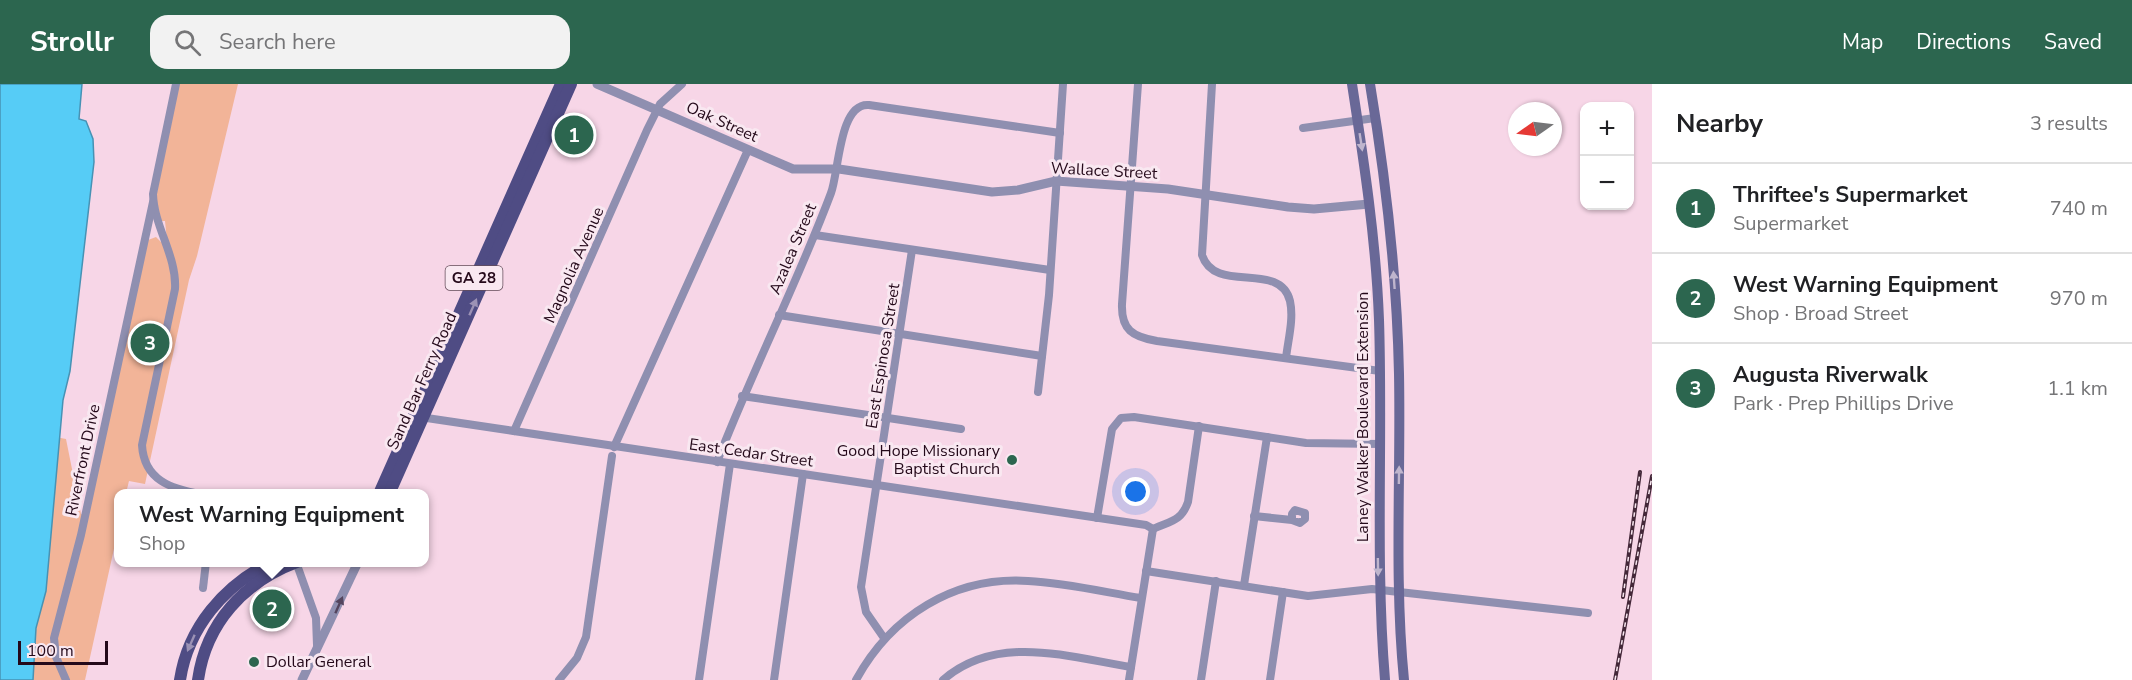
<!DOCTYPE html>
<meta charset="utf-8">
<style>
:root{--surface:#fff;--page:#f2f2f2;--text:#202124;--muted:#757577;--line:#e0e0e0;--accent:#2c664f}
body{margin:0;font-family:"Nunito Sans",sans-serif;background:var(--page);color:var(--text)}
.controls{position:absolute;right:18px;top:18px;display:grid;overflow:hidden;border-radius:12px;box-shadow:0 2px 4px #0004}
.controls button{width:54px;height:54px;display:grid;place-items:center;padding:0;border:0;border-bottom:2px solid var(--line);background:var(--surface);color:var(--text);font:30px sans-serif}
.compass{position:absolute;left:1508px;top:18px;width:54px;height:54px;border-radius:50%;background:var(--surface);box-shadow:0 2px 4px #0004;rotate:256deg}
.scale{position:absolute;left:18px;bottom:15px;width:90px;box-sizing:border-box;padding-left:6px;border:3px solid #24091a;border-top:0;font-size:16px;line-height:21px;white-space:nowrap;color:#24091a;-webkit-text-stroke:4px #f9e8f1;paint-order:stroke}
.you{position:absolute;left:1136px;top:408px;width:21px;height:21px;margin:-15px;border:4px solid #fff;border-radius:50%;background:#1a73e8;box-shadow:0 0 0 9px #1a73e833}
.badge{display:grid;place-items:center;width:39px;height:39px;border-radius:50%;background:var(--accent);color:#fff;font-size:20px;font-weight:700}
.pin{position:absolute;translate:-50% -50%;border:3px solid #fff;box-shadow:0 2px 6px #0006}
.popup{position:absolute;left:114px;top:405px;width:315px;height:78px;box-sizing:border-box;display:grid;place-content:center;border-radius:12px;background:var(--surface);filter:drop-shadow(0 2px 4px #0005);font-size:20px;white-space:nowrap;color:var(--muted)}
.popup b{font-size:22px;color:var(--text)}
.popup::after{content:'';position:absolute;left:50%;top:100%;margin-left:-12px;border:12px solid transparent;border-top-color:var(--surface)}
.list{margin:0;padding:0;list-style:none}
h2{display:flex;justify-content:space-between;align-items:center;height:78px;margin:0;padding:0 24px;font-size:26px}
h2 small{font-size:20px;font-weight:400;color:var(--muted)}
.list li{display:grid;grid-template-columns:39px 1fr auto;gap:18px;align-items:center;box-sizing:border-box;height:90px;padding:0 24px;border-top:2px solid var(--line)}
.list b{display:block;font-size:22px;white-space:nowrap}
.list p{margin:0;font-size:20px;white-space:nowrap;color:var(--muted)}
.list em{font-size:20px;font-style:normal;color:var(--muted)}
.icon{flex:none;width:33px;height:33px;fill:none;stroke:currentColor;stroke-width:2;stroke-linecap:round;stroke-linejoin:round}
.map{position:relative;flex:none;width:1652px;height:596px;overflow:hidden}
header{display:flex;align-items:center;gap:36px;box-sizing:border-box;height:84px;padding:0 30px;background:var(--accent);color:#fff}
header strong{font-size:28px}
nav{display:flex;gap:33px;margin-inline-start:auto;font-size:21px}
.search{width:420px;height:54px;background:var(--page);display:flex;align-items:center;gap:15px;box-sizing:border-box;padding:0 21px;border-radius:18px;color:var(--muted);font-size:22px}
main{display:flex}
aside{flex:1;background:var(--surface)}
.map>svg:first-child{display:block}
</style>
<header>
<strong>Strollr</strong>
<div class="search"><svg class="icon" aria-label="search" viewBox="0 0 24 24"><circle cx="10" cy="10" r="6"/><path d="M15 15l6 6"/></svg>Search here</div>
<nav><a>Map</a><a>Directions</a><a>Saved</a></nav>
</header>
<main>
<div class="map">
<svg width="1652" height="596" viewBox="0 0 1652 596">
<rect width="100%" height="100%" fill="#f7d6e7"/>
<path fill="#f2b498" d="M176 0H238L197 172 189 196 145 400 129 397 126 409 119 410V442L85 596H0V377L4 343 66 355 81 430 88 432 148 156 156 153 161 158 167 157 165 137H161L156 114Z"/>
<path fill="#56ccf6" stroke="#4792b4" stroke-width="1.5" d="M0 0H82L79 35 86 37 93 55 94 78 70 287 63 316 46 507 36 544 33 596H0Z"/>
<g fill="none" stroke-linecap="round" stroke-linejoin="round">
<g stroke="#8f8fb0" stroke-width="8">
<path d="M176 0 153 110C154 143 177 172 175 205L142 361C144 396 171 405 201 410"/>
<path d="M1138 0 1122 220C1121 246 1133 253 1157 257L1380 287"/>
<path d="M1212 0 1202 171C1215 211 1280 176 1290 217 1294 235 1288 256 1286 274"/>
<path d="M1303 44 1375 34"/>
<path d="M815 151 1050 186"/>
<path d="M779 231 1042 272"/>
<path d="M1038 308 1049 211 1063 0"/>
<path d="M742 312 961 345"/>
<path d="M420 333 1146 441 1153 445"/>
<path d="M514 347 647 46 660 20 682 0"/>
<path d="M614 363 748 66"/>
<path d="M717 378C752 287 797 200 831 109 839 88 839 18 869 21L1060 49"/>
<path d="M1254 432 1292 436 1300 439 1305 435V429L1295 426 1292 430V436"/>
<path d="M1097 434 1112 345 1121 334 1134 333 1306 359 1380 360"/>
<path d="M1153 445C1170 437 1181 438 1188 418L1199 342"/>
<path d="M296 478 316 534 317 561"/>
<path d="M1146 487 1308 512 1372 505 1588 529"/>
<path d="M1244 501 1267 353"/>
<path d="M203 504 206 478"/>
<path d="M884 554 866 528 861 503 912 166"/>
<path d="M66 596 56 573 54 554 81 451 153 118"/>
<path d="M559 596 577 574 586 553 612 372"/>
<path d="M699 596 730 380"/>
<path d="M774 596 803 390"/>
<path d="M856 596C891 532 954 492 1028 497 1066 499 1104 508 1141 514"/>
<path d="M943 596C997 549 1068 573 1131 583"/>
<path d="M1129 596 1153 445"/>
<path d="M1201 596 1216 497"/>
<path d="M1270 596 1283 508"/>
</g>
<g stroke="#8f8fb0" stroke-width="9">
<path d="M597 0 793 85H839L992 108 1018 106 1056 97 1168 105 1288 123 1314 125 1369 120"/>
<path d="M302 596 358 478"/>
</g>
<g stroke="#696897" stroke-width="10">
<path d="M1352 0C1364 78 1376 156 1379 236 1383 356 1375 476 1385 596"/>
<path d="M1370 0C1386 96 1397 193 1399 290 1401 392 1394 494 1404 596"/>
</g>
<g stroke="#4f4c84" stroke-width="12">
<path d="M379 410 561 0"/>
<path d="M389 410 571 0"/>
<path d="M180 596C188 543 224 502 271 478"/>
<path d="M198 596C206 539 244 498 297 478"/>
</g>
<g stroke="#442839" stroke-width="4">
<g id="rail">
<path d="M1623 513 1640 388"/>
<path d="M1615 596 1652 392"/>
</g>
</g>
<use href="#rail" stroke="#f9e8f1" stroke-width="1.5" stroke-dasharray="4.5" stroke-linecap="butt"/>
</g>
<defs><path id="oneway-solid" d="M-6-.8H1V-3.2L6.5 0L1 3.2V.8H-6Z" transform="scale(1.5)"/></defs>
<g fill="#bfb5cd">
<use href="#oneway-solid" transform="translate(1361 58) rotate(81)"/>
<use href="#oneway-solid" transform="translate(1394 196) rotate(-94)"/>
<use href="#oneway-solid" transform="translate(1399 391) rotate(-89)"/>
<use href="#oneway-solid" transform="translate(1378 483) rotate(89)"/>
</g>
<g fill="#9c92b5">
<use href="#oneway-solid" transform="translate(473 223) rotate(-66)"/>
<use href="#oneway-solid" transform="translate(191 559) rotate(114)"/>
</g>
<use fill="#54455e" href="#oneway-solid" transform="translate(339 521) rotate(-66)"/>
<g fill="#2c664f" stroke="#f9e8f1" stroke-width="2">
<circle cx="1012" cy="376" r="6"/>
<circle cx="254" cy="578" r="6"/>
</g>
<g text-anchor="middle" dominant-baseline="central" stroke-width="6" stroke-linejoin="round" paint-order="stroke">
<rect fill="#f9e8f1" stroke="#644c5a" stroke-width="1.5" x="445.5" y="182" width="57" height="24" rx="4.5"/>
<g font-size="15" font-weight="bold" fill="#24091a">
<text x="474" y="194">GA 28</text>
</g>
<g font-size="16" fill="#24091a" stroke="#f9e8f1">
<text transform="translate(722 38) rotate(24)">Oak Street</text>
<text transform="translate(1104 87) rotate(3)">Wallace Street</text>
<text transform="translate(793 165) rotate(-67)">Azalea Street</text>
<text transform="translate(574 181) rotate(-66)">Magnolia Avenue</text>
<text transform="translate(883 272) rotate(-81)">East Espinosa Street</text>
<text transform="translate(422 297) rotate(-66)">Sand Bar Ferry Road</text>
<text transform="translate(1363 333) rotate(-90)">Laney Walker Boulevard Extension</text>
<text transform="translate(751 369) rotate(8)">East Cedar Street</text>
<text transform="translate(83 376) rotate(-78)">Riverfront Drive</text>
</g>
<g font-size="16" fill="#24091a" stroke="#f9e8f1" text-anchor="end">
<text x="1000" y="367">Good Hope Missionary<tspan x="1000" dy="18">Baptist Church</tspan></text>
<text x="266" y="578" text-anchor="start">Dollar General</text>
</g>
</g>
</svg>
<div class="controls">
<button>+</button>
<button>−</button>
</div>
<svg class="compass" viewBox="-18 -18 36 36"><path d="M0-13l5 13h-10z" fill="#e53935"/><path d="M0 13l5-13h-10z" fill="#757577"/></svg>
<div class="scale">100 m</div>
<div class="you"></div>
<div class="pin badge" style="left:574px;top:51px">1</div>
<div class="pin badge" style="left:272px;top:525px">2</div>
<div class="popup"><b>West Warning Equipment</b>Shop</div>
<div class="pin badge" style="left:150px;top:259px">3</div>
</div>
<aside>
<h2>Nearby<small>3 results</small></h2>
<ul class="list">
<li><span class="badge">1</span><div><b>Thriftee's Supermarket</b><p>Supermarket</p></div><em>740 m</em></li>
<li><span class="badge">2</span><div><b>West Warning Equipment</b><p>Shop · Broad Street</p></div><em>970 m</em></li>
<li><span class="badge">3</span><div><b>Augusta Riverwalk</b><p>Park · Prep Phillips Drive</p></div><em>1.1 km</em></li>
</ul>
</aside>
</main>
